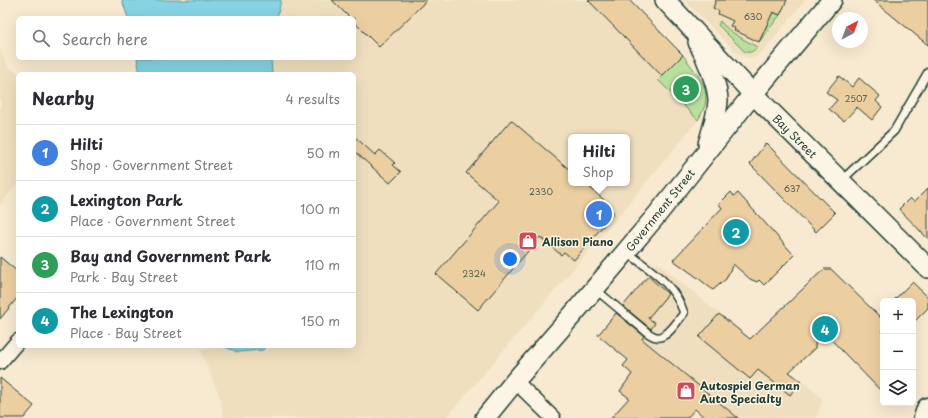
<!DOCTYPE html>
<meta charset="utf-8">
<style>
:root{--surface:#fff;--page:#f2f2f3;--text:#2b2b33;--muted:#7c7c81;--line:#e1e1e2;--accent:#d1495b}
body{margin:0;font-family:"Playpen Sans",sans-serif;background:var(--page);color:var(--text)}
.controls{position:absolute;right:12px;bottom:12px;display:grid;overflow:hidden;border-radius:6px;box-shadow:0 4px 16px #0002}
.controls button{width:36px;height:36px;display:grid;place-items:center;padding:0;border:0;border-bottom:1px solid var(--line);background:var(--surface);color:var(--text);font:20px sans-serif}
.compass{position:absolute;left:832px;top:12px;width:36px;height:36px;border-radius:50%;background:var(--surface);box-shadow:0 4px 16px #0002;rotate:41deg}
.you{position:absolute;left:510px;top:259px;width:14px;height:14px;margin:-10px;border:3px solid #fff;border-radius:50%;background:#1a73e8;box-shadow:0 0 0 6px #1a73e833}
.badge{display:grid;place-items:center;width:26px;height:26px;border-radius:50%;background:var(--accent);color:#fff;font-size:13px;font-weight:700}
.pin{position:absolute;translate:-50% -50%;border:2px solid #fff;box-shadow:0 1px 4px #0006}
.popup{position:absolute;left:568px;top:134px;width:62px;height:52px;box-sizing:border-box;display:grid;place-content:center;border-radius:6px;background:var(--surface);filter:drop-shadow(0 1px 3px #0005);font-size:13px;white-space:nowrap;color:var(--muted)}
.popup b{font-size:15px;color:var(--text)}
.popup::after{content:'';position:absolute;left:50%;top:100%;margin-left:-8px;border:8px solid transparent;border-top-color:var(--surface)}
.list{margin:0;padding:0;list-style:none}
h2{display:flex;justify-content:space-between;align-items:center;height:52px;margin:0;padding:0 16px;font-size:17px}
h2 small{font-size:13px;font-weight:400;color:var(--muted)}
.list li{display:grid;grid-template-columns:26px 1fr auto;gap:12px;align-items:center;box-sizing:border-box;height:56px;padding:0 16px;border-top:1px solid var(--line)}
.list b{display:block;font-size:15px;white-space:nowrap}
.list p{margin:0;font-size:13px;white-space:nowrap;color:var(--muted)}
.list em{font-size:13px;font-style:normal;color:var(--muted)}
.icon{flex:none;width:22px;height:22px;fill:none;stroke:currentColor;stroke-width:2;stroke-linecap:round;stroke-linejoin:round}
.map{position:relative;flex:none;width:928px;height:418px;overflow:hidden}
.search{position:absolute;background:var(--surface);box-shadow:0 4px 16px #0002;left:16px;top:16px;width:340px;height:44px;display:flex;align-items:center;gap:10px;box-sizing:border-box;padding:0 14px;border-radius:6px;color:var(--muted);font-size:15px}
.panel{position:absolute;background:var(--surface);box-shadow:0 4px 16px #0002;left:16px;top:72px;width:340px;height:276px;border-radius:6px}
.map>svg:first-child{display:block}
</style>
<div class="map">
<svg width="928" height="418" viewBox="0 0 928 418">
<rect width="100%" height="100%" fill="#f7ead0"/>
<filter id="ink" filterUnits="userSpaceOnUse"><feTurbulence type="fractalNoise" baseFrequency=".025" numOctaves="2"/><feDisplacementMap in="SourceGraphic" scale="8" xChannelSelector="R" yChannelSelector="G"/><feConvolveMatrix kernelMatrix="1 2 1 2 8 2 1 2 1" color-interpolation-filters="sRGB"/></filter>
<g filter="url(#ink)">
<g fill="#f0dfbf" fill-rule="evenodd">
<path d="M281 0H332L350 18H278Z"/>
<path d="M427 0H629L683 55 658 80 698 120 622 212 446 418H224L223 415 221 400 200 349 223 347 238 352 263 350 266 346H354V74H272L271 58H354V22L379 47ZM571 137H627V183H571Z"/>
<path d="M684 0H805L767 47 757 56 753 58 745 57 733 49Z"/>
<path d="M0 50 8 67 19 74H18V183L0 205Z"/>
<path d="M658 263 823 399 816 418H705L659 379 667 359 615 316Z"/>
</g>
<g fill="#b8e09c" stroke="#6c8e68">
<path d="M773 12 780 15 759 42Z"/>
<path d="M720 21C730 33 745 40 757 47 754 51 751 53 745 52L718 25Z"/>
<path d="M683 55C700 79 716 91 698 120L658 80Z"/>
</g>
<g fill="#85d3e3" stroke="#5c979d">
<path d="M122 0H281L277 18H128Z"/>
<path d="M137 58H271L272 74H140Z"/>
<path d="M222 346H266L263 350 238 352Z"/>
</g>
<g fill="#eccfa0" stroke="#1f3d34">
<path d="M332 0H427L379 47 354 22V18H350Z"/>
<path d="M588 0H629L683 55 662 76Z"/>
<path d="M716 0H787L780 15 773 12 759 42 734 30 735 28 730 26 733 21 718 14 719 11 713 8Z"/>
<path d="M873 0H928V45Z"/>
<path d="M839 76 852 87 859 78 880 96 876 101 882 107 872 120 857 107 844 121 829 109 837 100 826 92Z"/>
<path d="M511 120 571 171V183H585L604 200 602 202 614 213 574 260 564 252 561 255 540 237 478 310 436 274 499 201 466 173Z"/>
<path d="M354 136 375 155 380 150 395 163 393 165 401 172 390 183 354 151Z"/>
<path d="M766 143 835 213 816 232 750 164Z"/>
<path d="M928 188V239L899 209 910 198 914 202Z"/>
<path d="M731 192 734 196 738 193 794 255 764 285 759 280 757 282 750 279 733 264 726 279 713 290 698 278 673 260 722 208 719 204Z"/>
<path d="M0 257 18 272V297L0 319Z"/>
<path d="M824 269H831L883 320V393L816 324 815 348 789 372 801 381 790 395 758 370 750 379 699 337 719 314 750 339Z"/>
<path d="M648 276 668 294 648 318 655 323 651 329 623 306Z"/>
<path d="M912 282 928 297V308L913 323V301H893Z"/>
<path d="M616 313 644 336 642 339 738 418H705L695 409 687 418H611L629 398 620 391 632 374 623 366 628 360 598 335Z"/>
<path d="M0 378 34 406 24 418H0Z"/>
</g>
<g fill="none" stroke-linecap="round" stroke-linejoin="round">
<g stroke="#1f3d34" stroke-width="10">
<g id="service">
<path d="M842 180 894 131 928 72"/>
<path d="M595 289 648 333C651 335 654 337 657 337 667 339 678 320 684 313 674 283 651 271 627 252"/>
</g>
</g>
<g stroke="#1f3d34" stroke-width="17">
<g id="minor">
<path d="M0 362 18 341"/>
<path d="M515 381 553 418"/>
</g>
</g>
<g stroke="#1f3d34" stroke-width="22">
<g id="secondary">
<path d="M665 0 753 94 928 268"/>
<path d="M698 42C706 57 718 85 718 101 717 116 712 130 708 144"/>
<path d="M485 418 515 381 575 312 656 216 753 94 832 0"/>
</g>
</g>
<g stroke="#1f3d34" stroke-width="25">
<path id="primary" d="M925 418 928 409"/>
</g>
<use href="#service" stroke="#fcf5e5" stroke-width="7"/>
<use href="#minor" stroke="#fcf5e5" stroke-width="14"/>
<use href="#secondary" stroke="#fcf5e5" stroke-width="19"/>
<use href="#primary" stroke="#fcf5e5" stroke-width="22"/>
</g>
</g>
<defs>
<g id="shop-square" transform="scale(1)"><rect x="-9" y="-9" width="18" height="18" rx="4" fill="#d1495b" stroke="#fcf5e5"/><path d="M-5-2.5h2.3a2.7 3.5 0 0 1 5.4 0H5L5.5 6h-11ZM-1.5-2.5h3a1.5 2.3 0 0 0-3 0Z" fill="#fff"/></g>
</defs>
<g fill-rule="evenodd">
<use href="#shop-square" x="528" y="241"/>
<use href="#shop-square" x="686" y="391"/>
</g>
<g text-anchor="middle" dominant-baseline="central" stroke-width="3" stroke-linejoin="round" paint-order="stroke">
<g font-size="9" fill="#52624f">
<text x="753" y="16">630</text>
<text x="856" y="98">2507</text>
<text x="792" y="188">637</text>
<text x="541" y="191">2330</text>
<text x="474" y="273">2324</text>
</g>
<g font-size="11" fill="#1f3d34" stroke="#fcf5e5">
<text transform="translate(795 136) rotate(45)">Bay Street</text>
<text transform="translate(660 210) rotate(-51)">Government Street</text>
</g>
<g font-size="11" font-weight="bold" fill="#1f3d34" stroke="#fcf5e5" text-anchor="start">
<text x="542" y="241">Allison Piano</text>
<text x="700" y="385">Autospiel German<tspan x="700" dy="13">Auto Specialty</tspan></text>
</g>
</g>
</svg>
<div class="controls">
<button>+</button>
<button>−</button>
<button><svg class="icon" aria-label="layers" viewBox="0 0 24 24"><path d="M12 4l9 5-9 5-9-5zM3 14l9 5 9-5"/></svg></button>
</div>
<svg class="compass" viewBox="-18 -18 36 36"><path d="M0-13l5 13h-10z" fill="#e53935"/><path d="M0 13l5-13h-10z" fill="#7c7c81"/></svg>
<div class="you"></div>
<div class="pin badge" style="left:599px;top:214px;background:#3f7fe0">1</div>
<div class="popup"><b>Hilti</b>Shop</div>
<div class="pin badge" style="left:736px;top:232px;background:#0f9aa8">2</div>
<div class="pin badge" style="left:686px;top:89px;background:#2e9e5b">3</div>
<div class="pin badge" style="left:825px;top:329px;background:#0f9aa8">4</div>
<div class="search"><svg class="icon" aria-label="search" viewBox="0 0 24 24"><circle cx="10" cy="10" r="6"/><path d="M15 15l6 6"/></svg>Search here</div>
<section class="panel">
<h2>Nearby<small>4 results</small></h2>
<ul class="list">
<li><span class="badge" style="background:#3f7fe0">1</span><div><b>Hilti</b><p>Shop · Government Street</p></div><em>50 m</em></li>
<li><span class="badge" style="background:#0f9aa8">2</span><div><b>Lexington Park</b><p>Place · Government Street</p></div><em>100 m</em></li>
<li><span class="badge" style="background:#2e9e5b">3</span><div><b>Bay and Government Park</b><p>Park · Bay Street</p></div><em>110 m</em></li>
<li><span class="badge" style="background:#0f9aa8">4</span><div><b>The Lexington</b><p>Place · Bay Street</p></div><em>150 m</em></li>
</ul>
</section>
</div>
